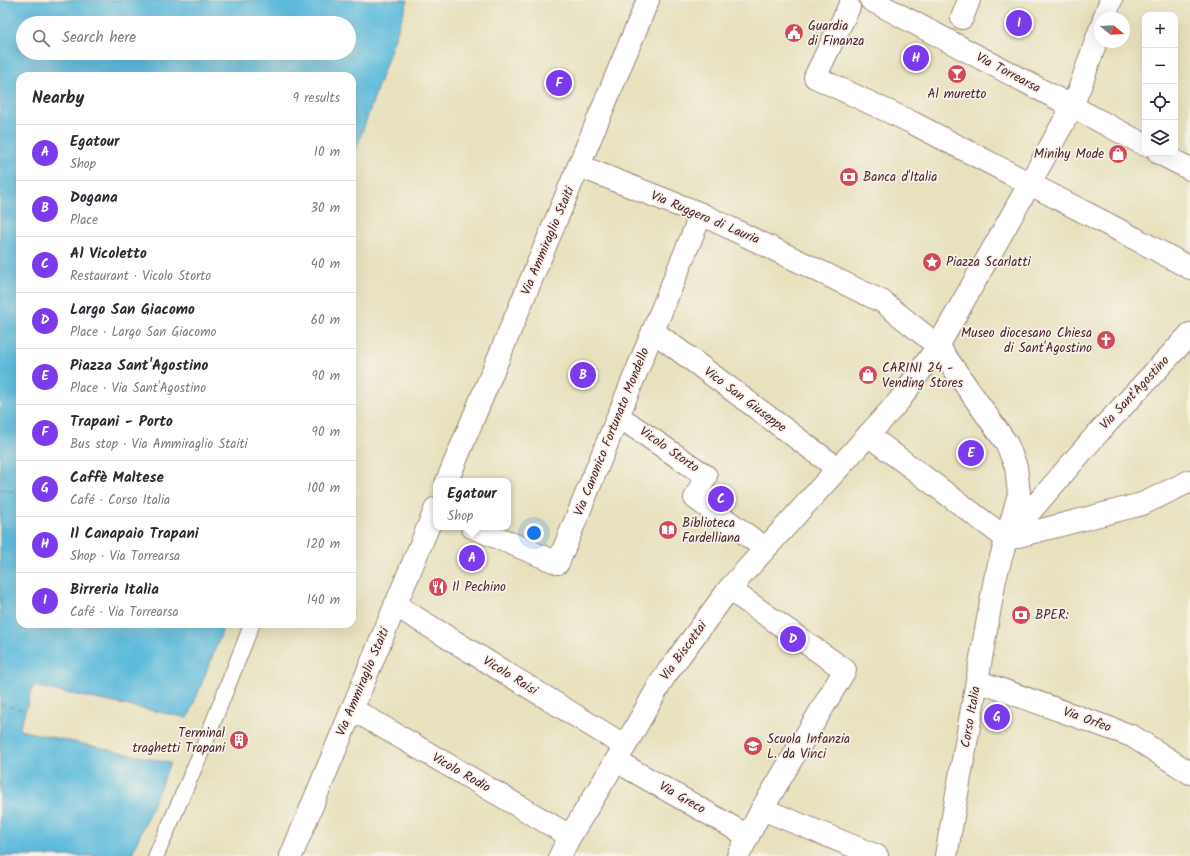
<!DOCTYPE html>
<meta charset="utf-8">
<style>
:root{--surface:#fff;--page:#f7f7f7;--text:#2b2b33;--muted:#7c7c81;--line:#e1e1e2;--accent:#7c3aed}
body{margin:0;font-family:Kalam,sans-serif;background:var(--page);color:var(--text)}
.controls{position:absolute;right:12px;top:12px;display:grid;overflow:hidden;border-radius:8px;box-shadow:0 4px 16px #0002}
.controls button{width:36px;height:36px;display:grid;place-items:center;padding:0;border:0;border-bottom:1px solid var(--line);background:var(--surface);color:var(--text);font:20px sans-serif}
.compass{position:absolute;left:1094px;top:12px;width:36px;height:36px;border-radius:50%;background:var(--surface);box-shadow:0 4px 16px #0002;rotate:108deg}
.you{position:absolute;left:534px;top:533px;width:14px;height:14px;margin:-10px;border:3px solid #fff;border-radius:50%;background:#1a73e8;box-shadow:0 0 0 6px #1a73e833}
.badge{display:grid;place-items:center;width:26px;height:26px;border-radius:50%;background:var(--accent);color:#fff;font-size:13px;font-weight:700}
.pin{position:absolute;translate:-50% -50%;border:2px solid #fff;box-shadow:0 1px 4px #0006}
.popup{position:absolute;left:433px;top:478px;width:78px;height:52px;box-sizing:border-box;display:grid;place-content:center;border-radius:8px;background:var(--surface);filter:drop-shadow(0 1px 3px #0005);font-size:13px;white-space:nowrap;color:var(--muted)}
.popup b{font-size:15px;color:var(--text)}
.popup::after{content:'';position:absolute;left:50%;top:100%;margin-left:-8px;border:8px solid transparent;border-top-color:var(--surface)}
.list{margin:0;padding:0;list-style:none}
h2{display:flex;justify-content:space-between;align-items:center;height:52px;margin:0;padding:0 16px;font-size:17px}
h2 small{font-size:13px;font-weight:400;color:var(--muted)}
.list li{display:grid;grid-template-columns:26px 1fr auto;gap:12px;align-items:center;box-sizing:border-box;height:56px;padding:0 16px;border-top:1px solid var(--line)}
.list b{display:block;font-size:15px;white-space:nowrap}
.list p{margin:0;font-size:13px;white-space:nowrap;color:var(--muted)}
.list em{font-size:13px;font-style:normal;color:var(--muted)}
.icon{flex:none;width:22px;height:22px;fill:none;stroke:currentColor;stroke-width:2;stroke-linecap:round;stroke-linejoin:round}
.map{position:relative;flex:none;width:1190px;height:856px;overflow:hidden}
.search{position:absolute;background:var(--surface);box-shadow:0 4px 16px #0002;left:16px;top:16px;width:340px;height:44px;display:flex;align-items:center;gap:10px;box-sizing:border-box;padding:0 14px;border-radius:22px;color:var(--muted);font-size:15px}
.panel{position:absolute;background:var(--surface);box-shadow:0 4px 16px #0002;left:16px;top:72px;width:340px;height:556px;border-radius:12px}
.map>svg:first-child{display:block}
</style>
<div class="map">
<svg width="1190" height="856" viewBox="0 0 1190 856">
<rect width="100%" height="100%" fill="#f7f3e8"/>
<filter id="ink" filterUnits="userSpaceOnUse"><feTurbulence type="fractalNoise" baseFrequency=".025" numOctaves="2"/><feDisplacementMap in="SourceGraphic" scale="8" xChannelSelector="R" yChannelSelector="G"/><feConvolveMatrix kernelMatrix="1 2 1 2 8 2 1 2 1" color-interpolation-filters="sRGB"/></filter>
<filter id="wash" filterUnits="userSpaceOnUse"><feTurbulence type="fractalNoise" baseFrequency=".012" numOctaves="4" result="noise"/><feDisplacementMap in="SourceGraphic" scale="16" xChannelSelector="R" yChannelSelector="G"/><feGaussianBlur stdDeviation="0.9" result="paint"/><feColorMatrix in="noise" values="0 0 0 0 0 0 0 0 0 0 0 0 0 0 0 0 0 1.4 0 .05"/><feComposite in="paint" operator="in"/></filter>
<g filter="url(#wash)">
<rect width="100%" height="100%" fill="#e7e1be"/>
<path fill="#5ebbdc" stroke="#546d84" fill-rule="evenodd" d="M0 0H408L352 161V76H20V624H225L188 718 33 686 19 730 170 763 131 856H0ZM23 23H349V53H23Z"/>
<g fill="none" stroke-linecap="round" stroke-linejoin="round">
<g stroke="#515669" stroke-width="1" stroke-dasharray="5 4" stroke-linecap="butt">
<path d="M0 489 20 493"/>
<path d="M0 704 25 710"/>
</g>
</g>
</g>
<g filter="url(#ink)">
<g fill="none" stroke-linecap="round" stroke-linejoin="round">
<g stroke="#988074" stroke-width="17">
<path id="service" d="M156 856 203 748 252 624"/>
</g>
<g stroke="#988074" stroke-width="24">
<g id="pedestrian">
<path d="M871 0 1145 145"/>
<path d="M1159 153 1190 169"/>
<path d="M1029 185 1072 107 1077 94"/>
<path d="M1136 239 1190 268"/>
<path d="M653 331 837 468"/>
<path d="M618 416 706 476 695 498 765 548"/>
<path d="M1097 434 1190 334"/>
<path d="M1157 497 1190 481"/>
</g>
</g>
<g stroke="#988074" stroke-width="24">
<g id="minor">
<path d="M849 7 815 77 913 123 1136 239"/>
<path d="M962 18 969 0"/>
<path d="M1104 18 1111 0"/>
<path d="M1080 87 1100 30"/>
<path d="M579 166 701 214 883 302 938 346 1007 444 1016 467 1019 494 995 579 946 856"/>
<path d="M868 435 1007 539"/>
<path d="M472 527 558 563 701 214"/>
<path d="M1010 535 1097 434"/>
<path d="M1007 539 1142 504 1157 497"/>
<path d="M729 589 845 670 762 809 738 856"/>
<path d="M395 605 625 746"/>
<path d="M977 681 1132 736 1190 773"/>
<path d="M352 709 570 836"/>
<path d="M616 761 748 836"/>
<path d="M762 809 877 856"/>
<path d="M560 856 570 836 625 746 664 677 729 589 899 401 938 346 1029 185"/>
</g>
</g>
<g stroke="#988074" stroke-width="24">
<g id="tertiary">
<path d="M447 481 648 0"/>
<path d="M291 856 436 508"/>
</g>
</g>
<use href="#service" stroke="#fff" stroke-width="15"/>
<use href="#pedestrian" stroke="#fff" stroke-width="22"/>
<use href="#minor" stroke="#fff" stroke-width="22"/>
<use href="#tertiary" stroke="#fff" stroke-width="22"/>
</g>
</g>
<defs>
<g id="civic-disc" transform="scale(1)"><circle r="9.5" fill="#d1495b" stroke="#f7f3e8"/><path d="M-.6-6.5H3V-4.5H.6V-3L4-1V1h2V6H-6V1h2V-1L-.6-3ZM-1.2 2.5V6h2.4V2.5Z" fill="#fff"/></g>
<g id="bar-disc" transform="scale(1)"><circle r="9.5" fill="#d1495b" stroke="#f7f3e8"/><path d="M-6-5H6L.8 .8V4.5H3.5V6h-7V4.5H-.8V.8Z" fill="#fff"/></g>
<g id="shop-disc" transform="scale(1)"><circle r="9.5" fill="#d1495b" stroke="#f7f3e8"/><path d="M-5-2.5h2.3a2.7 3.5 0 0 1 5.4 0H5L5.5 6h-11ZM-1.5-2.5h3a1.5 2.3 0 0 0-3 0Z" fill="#fff"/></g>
<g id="bank-disc" transform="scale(1)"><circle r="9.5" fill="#d1495b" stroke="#f7f3e8"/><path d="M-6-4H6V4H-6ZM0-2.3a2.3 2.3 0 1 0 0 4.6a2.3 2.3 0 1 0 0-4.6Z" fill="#fff"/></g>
<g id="sight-disc" transform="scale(1)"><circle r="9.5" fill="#d1495b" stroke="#f7f3e8"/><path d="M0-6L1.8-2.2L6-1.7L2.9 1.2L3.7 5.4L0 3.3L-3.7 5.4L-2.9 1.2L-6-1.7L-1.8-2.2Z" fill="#fff"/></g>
<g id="church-disc" transform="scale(1)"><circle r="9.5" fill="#d1495b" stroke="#f7f3e8"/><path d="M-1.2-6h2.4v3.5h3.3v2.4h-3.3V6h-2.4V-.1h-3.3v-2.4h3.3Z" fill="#fff"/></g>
<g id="library-disc" transform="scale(1)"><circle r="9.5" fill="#d1495b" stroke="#f7f3e8"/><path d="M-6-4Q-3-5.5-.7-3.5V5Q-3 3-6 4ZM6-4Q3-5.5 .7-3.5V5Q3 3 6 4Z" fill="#fff"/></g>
<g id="restaurant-disc" transform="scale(1)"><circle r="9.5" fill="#d1495b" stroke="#f7f3e8"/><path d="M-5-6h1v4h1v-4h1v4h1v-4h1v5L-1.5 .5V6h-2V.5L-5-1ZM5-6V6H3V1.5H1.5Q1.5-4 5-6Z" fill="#fff"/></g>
<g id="building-disc" transform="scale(1)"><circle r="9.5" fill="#d1495b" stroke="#f7f3e8"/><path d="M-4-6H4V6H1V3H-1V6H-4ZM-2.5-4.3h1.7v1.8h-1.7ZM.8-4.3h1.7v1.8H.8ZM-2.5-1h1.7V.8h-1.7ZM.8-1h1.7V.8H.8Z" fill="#fff"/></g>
<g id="school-disc" transform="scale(1)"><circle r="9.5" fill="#d1495b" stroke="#f7f3e8"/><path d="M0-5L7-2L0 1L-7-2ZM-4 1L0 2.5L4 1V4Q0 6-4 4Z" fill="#fff"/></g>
</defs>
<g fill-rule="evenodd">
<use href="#civic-disc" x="794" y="33"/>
<use href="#bar-disc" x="957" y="74"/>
<use href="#shop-disc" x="1118" y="154"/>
<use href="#bank-disc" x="849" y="177"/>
<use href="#sight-disc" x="932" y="262"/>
<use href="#church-disc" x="1106" y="340"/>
<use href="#shop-disc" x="868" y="375"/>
<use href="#library-disc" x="668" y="530"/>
<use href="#restaurant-disc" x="438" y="587"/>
<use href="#bank-disc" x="1021" y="615"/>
<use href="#building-disc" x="239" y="740"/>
<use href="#school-disc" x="753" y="746"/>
</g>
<g text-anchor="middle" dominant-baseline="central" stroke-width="3.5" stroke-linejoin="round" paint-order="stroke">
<g font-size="13" fill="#4a1f2b" stroke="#f7f3e8" text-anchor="start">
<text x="808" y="26">Guardia<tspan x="808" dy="15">di Finanza</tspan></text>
<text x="957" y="94" text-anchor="middle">Al muretto</text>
<text x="1104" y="154" text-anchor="end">Minihy Mode</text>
<text x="863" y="177">Banca d'Italia</text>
<text x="946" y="262">Piazza Scarlatti</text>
<text x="1092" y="333" text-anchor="end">Museo diocesano Chiesa<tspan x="1092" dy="15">di Sant'Agostino</tspan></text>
<text x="882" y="368">CARINI 24 -<tspan x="882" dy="15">Vending Stores</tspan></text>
<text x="682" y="523">Biblioteca<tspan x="682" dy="15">Fardelliana</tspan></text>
<text x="452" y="587">Il Pechino</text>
<text x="1035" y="615">BPER:</text>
<text x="225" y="733" text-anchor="end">Terminal<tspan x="225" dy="15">traghetti Trapani</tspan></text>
<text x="767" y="739">Scuola Infanzia<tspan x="767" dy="15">L. da Vinci</tspan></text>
</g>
<g font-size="13" fill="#4a1f2b" stroke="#f7f3e8">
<text transform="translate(1008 73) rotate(28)">Via Torrearsa</text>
<text transform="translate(705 218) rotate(23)">Via Ruggero di Lauria</text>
<text transform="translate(548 241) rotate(-67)">Via Ammiraglio Staiti</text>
<text transform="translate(1135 393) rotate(-47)">Via Sant'Agostino</text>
<text transform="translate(745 400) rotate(37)">Vico San Giuseppe</text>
<text transform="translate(612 432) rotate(-68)">Via Canonico Fortunato Mondello</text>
<text transform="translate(669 450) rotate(35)">Vicolo Storto</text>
<text transform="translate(684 651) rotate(-54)">Via Biscottai</text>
<text transform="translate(510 676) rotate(32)">Vicolo Raisi</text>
<text transform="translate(363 682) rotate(-67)">Via Ammiraglio Staiti</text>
<text transform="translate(971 717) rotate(-80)">Corso Italia</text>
<text transform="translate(1087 720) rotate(20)">Via Orfeo</text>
<text transform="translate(461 773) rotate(30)">Vicolo Rodio</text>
<text transform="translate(682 798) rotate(30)">Via Greco</text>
</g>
</g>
</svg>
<div class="controls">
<button>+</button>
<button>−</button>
<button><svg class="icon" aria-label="locate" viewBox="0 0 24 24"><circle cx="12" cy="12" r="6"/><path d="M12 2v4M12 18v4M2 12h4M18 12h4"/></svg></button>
<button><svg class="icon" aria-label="layers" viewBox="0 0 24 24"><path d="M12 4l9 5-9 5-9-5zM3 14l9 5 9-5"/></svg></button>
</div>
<svg class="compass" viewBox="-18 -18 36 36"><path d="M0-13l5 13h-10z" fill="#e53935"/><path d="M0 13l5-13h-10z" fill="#7c7c81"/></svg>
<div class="you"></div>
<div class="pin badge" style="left:472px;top:558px">A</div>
<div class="popup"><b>Egatour</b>Shop</div>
<div class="pin badge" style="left:583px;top:375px">B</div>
<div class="pin badge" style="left:721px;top:499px">C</div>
<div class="pin badge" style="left:793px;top:639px">D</div>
<div class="pin badge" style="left:971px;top:453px">E</div>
<div class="pin badge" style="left:559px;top:83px">F</div>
<div class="pin badge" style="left:997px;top:717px">G</div>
<div class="pin badge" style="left:916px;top:58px">H</div>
<div class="pin badge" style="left:1019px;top:23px">I</div>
<div class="search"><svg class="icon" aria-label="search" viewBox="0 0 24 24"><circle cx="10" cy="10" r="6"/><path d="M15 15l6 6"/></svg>Search here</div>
<section class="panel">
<h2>Nearby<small>9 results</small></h2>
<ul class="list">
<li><span class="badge">A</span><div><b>Egatour</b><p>Shop</p></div><em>10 m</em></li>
<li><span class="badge">B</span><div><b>Dogana</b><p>Place</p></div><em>30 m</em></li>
<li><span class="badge">C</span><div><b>Al Vicoletto</b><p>Restaurant · Vicolo Storto</p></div><em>40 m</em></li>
<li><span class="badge">D</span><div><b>Largo San Giacomo</b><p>Place · Largo San Giacomo</p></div><em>60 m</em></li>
<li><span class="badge">E</span><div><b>Piazza Sant'Agostino</b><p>Place · Via Sant'Agostino</p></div><em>90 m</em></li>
<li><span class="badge">F</span><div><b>Trapani - Porto</b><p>Bus stop · Via Ammiraglio Staiti</p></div><em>90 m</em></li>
<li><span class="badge">G</span><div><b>Caffè Maltese</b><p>Café · Corso Italia</p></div><em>100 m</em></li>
<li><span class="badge">H</span><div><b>Il Canapaio Trapani</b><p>Shop · Via Torrearsa</p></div><em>120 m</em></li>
<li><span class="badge">I</span><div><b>Birreria Italia</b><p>Café · Via Torrearsa</p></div><em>140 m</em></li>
</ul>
</section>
</div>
